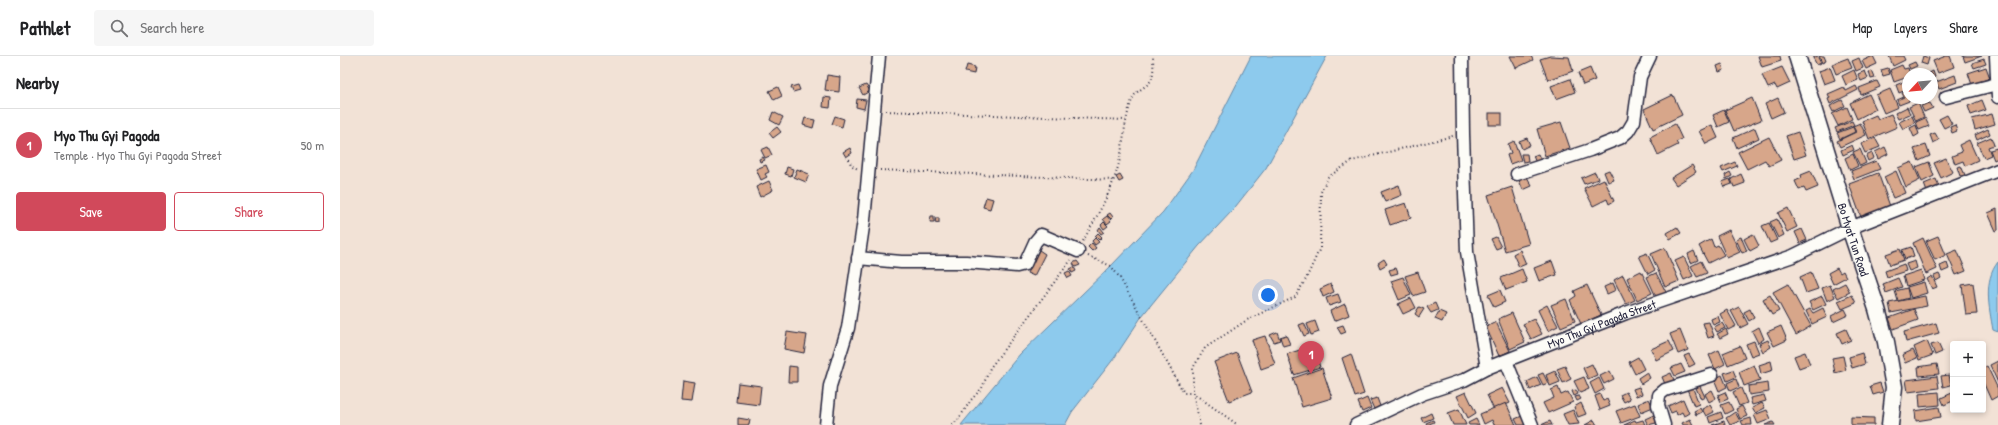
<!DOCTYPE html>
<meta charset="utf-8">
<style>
:root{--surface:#fff;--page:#f6f6f6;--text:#202124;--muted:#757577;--line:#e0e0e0;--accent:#d1495b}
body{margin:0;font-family:"Patrick Hand",sans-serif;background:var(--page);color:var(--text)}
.controls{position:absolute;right:12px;bottom:12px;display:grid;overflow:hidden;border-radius:4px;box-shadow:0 2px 6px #0003}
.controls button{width:36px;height:36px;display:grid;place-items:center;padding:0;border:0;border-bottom:1px solid var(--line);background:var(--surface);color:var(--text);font:20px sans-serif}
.compass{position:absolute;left:1562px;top:12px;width:36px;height:36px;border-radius:50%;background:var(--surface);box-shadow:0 2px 6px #0003;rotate:244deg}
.you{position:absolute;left:928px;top:239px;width:14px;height:14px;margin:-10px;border:3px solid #fff;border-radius:50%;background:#1a73e8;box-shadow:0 0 0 6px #1a73e833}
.badge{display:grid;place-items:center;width:26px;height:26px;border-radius:50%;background:var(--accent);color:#fff;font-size:13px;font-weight:700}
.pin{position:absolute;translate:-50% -33px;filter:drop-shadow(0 1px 2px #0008)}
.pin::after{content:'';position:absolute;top:21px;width:14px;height:12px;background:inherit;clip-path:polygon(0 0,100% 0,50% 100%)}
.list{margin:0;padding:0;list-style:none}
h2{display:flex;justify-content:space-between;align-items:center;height:52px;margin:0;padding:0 16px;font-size:17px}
h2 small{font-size:13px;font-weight:400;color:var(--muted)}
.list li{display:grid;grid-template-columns:26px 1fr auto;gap:12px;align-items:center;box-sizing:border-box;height:72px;padding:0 16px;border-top:1px solid var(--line)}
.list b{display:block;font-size:15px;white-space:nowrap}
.list p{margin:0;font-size:13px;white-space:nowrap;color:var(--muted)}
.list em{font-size:13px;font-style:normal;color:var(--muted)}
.actions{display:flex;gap:8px;padding:12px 16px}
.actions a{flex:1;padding:9px 0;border:1px solid var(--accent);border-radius:4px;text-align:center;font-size:14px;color:var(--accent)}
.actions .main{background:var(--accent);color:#fff}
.icon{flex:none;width:22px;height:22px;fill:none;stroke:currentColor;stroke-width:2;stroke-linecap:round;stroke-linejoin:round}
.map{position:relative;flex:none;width:1658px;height:369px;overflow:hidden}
header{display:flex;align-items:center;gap:24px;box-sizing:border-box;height:56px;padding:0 20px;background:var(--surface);border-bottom:1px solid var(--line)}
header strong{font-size:19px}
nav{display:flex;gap:22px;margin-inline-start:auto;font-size:14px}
.search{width:280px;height:36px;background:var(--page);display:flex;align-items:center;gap:10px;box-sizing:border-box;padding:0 14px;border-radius:4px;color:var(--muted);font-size:15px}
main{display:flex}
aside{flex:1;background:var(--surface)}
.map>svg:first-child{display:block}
</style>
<header>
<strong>Pathlet</strong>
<div class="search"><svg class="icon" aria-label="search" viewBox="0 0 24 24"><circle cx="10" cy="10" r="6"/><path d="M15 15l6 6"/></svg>Search here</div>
<nav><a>Map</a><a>Layers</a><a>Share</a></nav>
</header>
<main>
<aside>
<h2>Nearby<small></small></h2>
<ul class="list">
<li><span class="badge">1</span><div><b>Myo Thu Gyi Pagoda</b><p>Temple · Myo Thu Gyi Pagoda Street</p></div><em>50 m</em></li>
</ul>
<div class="actions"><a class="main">Save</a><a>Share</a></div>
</aside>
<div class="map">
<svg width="1658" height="369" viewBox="0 0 1658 369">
<rect width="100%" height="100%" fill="#f2e2d6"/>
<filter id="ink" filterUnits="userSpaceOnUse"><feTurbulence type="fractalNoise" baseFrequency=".025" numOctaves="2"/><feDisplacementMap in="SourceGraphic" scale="8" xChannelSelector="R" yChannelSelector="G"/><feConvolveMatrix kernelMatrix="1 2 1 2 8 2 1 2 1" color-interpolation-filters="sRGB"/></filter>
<g filter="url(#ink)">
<g fill="#8dcaed" stroke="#6287a6">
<path d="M911 0H987L926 112 892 155 859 190 802 260 775 301 732 356 725 369H621L680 298 771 210 823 156 853 114Z"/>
<path d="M1658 206V276L1653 274C1649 251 1643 225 1658 206Z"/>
</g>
<g fill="#d7a68a" stroke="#22223b">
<path d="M1170 0H1191L1193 4 1176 12Z"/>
<path d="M1210 0 1229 1 1233 15 1208 24 1200 3Z"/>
<path d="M1418 0H1440L1441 5 1422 11Z"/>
<path d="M1477 0 1481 7 1477 9 1473 2Z"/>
<path d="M1479 0H1484L1486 5 1482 7Z"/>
<path d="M1533 0 1537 8 1526 13 1522 5Z"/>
<path d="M1549 0H1563L1565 4 1553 10Z"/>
<path d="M1583 0 1589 2 1587 9 1581 7Z"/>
<path d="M1606 0H1610L1614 11 1598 17 1593 5Z"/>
<path d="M1623 0H1642L1625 6Z"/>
<path d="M1508 2 1512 12 1496 18 1492 8Z"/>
<path d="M1519 2 1523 12 1516 15 1512 5Z"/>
<path d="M1644 3 1646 8 1634 12 1632 7Z"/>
<path d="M1575 6 1577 10 1570 13 1568 9Z"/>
<path d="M1382 8 1384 14 1379 16 1377 10Z"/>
<path d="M627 9 635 11 634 18 625 16Z"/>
<path d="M1562 9 1564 13 1568 12 1570 18H1568V21L1554 26 1550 14Z"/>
<path d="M1442 11 1450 27 1437 33 1435 29 1428 32 1422 19Z"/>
<path d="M1490 11 1495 24 1484 28 1479 15Z"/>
<path d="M1646 11 1650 22 1632 29 1628 17Z"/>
<path d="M1250 12 1255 24 1243 29 1238 17Z"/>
<path d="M1548 12 1550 18 1543 20 1541 14Z"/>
<path d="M1514 14 1518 24 1506 29 1502 20Z"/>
<path d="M1525 15 1528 22 1521 25 1518 18Z"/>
<path d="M1532 15 1535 22 1531 23 1529 16Z"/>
<path d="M1593 15 1595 21 1592 23V18H1587Z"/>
<path d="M487 19 500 21 499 36 485 34Z"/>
<path d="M1615 19 1617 26 1599 33 1596 26Z"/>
<path d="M1230 23 1235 36 1216 43 1211 30Z"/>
<path d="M1568 24V33L1559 37 1556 29Z"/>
<path d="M1537 25 1540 31 1521 39 1519 32Z"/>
<path d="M458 29 460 34 453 36 451 31Z"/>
<path d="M526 29 530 35 523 39 519 32Z"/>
<path d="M1516 30 1518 34 1490 48 1488 43 1490 42 1488 38 1504 31 1506 35Z"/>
<path d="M438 31 442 40 434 44 429 35Z"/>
<path d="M1550 33 1558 51 1544 57 1536 39Z"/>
<path d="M1568 35V42H1577L1559 49 1557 44 1564 41 1562 37Z"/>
<path d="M1529 38 1536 53 1517 63 1510 47Z"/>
<path d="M1333 39 1342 59 1313 73 1304 53Z"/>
<path d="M484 41 491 42 490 52 483 51Z"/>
<path d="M1412 42 1421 64 1394 75 1385 54Z"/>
<path d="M1438 42 1444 56 1431 62 1425 48Z"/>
<path d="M517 43 526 44 524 53 516 51Z"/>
<path d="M1502 44 1505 50 1493 56 1490 50Z"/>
<path d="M1642 44 1646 54 1631 59 1628 50Z"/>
<path d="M1578 47 1584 61 1576 65 1569 51Z"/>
<path d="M1590 47 1593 52 1584 56 1581 50Z"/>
<path d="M1507 51 1512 63 1498 70 1492 58Z"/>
<path d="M1567 51 1570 58 1558 63 1555 57Z"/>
<path d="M1384 54 1389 66 1378 71 1373 59Z"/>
<path d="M433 56 443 61 439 69 430 64Z"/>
<rect x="1149" y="57" width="13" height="12"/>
<path d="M1551 58 1557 71 1529 83 1522 65 1536 59 1538 63Z"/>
<path d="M1652 58 1655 68 1635 74 1632 63Z"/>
<path d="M1607 59 1612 68 1604 72 1599 63Z"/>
<path d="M495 60 504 63 502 71 492 68Z"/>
<path d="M1572 60 1575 67 1563 73 1559 66Z"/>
<path d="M465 62 475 64 473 72 463 69Z"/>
<path d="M1585 62 1589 70 1579 74 1576 66Z"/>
<path d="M1512 65 1514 69 1497 76 1495 72Z"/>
<path d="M1221 66 1230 92 1205 100 1197 73Z"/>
<path d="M1520 67 1526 79 1500 91 1497 85 1516 76 1513 70Z"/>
<path d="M1335 68 1342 83 1336 86 1338 89 1318 99 1310 81Z"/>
<path d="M1372 69 1378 82 1366 88 1359 75Z"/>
<path d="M1576 69 1579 78 1574 81 1570 72Z"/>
<path d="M1615 69 1617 75 1612 77 1610 71Z"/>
<path d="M437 71 441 76 433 82 429 77Z"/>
<path d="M1513 71 1515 76 1500 83 1497 77Z"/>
<path d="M1415 72 1419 82 1397 92 1393 82Z"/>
<path d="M1648 73 1650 78 1637 84 1635 79Z"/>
<path d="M1458 76 1466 99 1454 103 1446 80Z"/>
<path d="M1595 77 1599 84 1593 87 1590 79Z"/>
<path d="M1429 81 1441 104 1429 110 1425 104 1407 113 1398 96Z"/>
<path d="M1651 81 1654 89 1648 91 1651 99 1644 102 1637 87Z"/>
<path d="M1187 82 1190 89 1182 93 1179 85Z"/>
<path d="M1535 82 1540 91 1525 97 1521 88Z"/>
<path d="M1629 84 1638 104 1625 110 1623 105 1615 108 1612 100 1622 96 1619 89Z"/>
<path d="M1174 85 1181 104 1170 108 1167 99 1171 97 1168 88Z"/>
<path d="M1512 89 1514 94 1503 99 1501 94Z"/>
<path d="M1586 89 1590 100 1579 105 1574 93Z"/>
<path d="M428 91 432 99 425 102 421 94Z"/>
<path d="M1545 91 1548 98 1538 103 1535 96Z"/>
<path d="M510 92 512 97 506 101 503 96Z"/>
<path d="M1657 92 1658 102 1654 104 1650 94Z"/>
<path d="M1520 93 1526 107 1520 110 1513 96Z"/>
<path d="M1532 97 1534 102 1528 105 1526 100Z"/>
<path d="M1181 98H1187L1188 105 1183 106Z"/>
<path d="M1198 98 1202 107 1197 109 1193 100Z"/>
<path d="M1513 98 1518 110 1510 114 1505 102Z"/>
<path d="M423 101 425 104 420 106 419 103Z"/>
<path d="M1606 102 1613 116 1601 122 1594 107Z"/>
<path d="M1536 105 1540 113 1514 123 1511 115Z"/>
<path d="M1395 106 1397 110 1383 116 1381 112Z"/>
<path d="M1572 106 1580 124 1566 131 1558 112Z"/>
<path d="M1589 106 1594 120 1582 126 1576 111Z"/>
<path d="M426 109 429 116 425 118 427 121 421 124 416 113Z"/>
<path d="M1352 109 1356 116 1336 129 1331 122Z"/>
<path d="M1621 110 1625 119 1620 120 1617 111Z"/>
<path d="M447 111 453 113 451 120 445 118Z"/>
<path d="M457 113 469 118 466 126 454 121Z"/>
<path d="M1269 114 1274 124 1268 126 1264 116Z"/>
<path d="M1471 115 1478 131 1466 136 1464 132 1459 134 1455 125 1462 122 1461 119Z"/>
<path d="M1556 115 1565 137 1553 142 1544 121Z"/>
<path d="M1255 116 1258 123 1244 128 1241 122Z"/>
<path d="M1390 116 1392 120 1386 123 1385 119Z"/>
<path d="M1538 117 1551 153 1522 164 1509 128Z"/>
<path d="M1401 118 1405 127 1394 131 1391 123Z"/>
<path d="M780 119 783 124 779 126 776 121Z"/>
<path d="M1186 119 1192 130 1183 134 1178 122Z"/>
<path d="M1264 123 1274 145 1269 148 1267 143 1253 150 1244 132Z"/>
<path d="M1390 123 1392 128 1384 131 1382 126Z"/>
<path d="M1596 123 1599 131 1587 136 1584 128Z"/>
<path d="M429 125 433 134 420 141 416 131Z"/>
<path d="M1059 129 1062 139 1045 146 1041 136Z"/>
<path d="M1172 131 1189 188 1165 195 1148 139Z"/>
<path d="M646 141 653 143 650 153 643 151Z"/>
<path d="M1066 147 1071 162 1050 169 1045 154Z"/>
<path d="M1448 152 1457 171 1447 176 1438 157Z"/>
<path d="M1657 153 1658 174 1656 175 1648 157Z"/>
<path d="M770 157 773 161 771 163 767 159Z"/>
<path d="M591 160H594V166H590Z"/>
<path d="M767 160 771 165 767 168 763 163Z"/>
<path d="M596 162H599V167L595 166Z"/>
<path d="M1437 163 1444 179 1438 182 1430 166Z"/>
<path d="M764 166 768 170 764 173 761 169Z"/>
<path d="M1429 167 1437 184 1430 187 1422 170Z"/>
<path d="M760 171 764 176 761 178 758 174Z"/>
<path d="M1337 171 1341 177 1330 183 1327 177Z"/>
<path d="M1462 173 1467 184 1460 187 1455 176Z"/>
<path d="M1389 174 1400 196 1387 202 1377 180Z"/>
<path d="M758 177 762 181 759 184 755 180Z"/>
<path d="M1413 178 1419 190 1410 195 1404 183Z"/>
<path d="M1598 180 1606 199 1595 204 1586 185Z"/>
<path d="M1156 181 1161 191 1156 193 1151 183Z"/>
<path d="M1401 181 1407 195 1402 197 1396 183Z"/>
<path d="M755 182 759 186 755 189 752 185Z"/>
<path d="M1583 182 1597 213 1586 218 1573 187Z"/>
<path d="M1371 183 1374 191 1378 189 1384 199 1368 207 1359 190Z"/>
<path d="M752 187 756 192 752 195 748 191Z"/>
<path d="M1571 191 1574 200 1565 203 1562 194Z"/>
<path d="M1325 192 1339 225 1325 231 1311 198Z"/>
<path d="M1560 193 1564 204 1550 209 1546 198Z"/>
<path d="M699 194 705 198 694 220 687 217Z"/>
<path d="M1180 194 1186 208 1179 211 1173 198Z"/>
<path d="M1617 194 1626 215 1616 219 1607 198Z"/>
<path d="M1354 195 1358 204 1351 207 1348 198Z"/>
<path d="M1307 197 1315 214 1308 218 1299 200Z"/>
<path d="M1344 201 1353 220 1344 224 1335 205Z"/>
<path d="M1044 203 1047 208 1040 212 1038 207Z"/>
<path d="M737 205 740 209 735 211 733 207Z"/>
<path d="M1212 205 1217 219 1199 225 1194 212Z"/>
<path d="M1361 205 1367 217 1357 221 1351 210Z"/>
<path d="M1575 205 1577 212 1569 215 1566 208Z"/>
<path d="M1607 207 1609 213 1602 216 1600 210Z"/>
<path d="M1564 208 1566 215 1547 221 1545 215Z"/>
<path d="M734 211 736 215 732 217 730 213Z"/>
<path d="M1056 212 1058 217 1051 219 1049 214Z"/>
<path d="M1497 212 1500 217 1503 215 1506 221 1493 228 1488 217Z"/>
<path d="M1182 213 1187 226 1166 234 1161 222Z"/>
<path d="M1581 214 1584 224 1566 230 1563 220Z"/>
<path d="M729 215 732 220 728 222 725 217Z"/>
<path d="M1301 215 1312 237 1297 244 1287 222Z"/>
<path d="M1078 216 1085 236 1073 240 1065 220Z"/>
<path d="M1471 216 1478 233 1466 237 1460 221Z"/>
<path d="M1316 217 1327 238 1317 243 1307 221Z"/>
<path d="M1599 218 1601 222 1596 225 1594 220Z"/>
<path d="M1283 219 1295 244 1286 248 1274 224Z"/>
<path d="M1592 220 1597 231 1592 233 1587 223Z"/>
<path d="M1063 221 1071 239 1059 244 1051 225Z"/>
<path d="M1558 222 1562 231 1546 237 1543 228Z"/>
<path d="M1584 226 1587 237 1571 242 1567 231Z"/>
<path d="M1273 227 1276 234 1267 238 1264 231Z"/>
<path d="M1505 227 1510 236 1498 242 1493 233Z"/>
<path d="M1633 227 1637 258 1626 259 1622 229Z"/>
<path d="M991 228 994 236 983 241 980 233Z"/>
<path d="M1448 228 1471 270 1456 279 1433 236Z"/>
<path d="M1247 229 1261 259 1241 268 1230 244 1236 240 1234 235Z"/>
<path d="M1490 229 1495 241 1487 245 1482 232Z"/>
<path d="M1567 232 1569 242 1558 245 1555 235Z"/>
<path d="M1160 234 1165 246 1154 251 1148 239Z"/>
<path d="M998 238 1001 246 989 250 986 242Z"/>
<path d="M1430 239 1439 255 1432 259 1423 243Z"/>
<path d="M1512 239 1516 247 1502 253 1498 245Z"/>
<path d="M1482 240 1486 248 1473 254 1469 246Z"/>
<path d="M1585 240 1587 250 1551 257 1549 247Z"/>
<path d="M1071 242 1076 252 1063 258 1058 248Z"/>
<path d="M1226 243 1235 265 1221 271 1211 249Z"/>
<path d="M1095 247 1098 254 1091 257 1087 251Z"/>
<path d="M1005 248 1009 259 994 265 990 255Z"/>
<path d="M1207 249 1218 270 1208 275 1198 254Z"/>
<path d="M1079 251 1084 253 1079 261 1075 258Z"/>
<path d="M1399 251 1408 268 1400 272 1391 255Z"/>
<path d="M1483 252 1487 261 1472 268 1466 255 1470 253 1473 257Z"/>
<path d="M1410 253 1414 262 1409 265 1404 256Z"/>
<path d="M1505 253 1508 259 1493 266 1491 260Z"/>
<path d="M1574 253 1578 264 1553 273 1549 262Z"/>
<path d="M1387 254 1396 270 1388 274 1380 258Z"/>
<path d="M1099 255 1106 258 1102 266 1095 263Z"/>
<path d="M1172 257 1185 286 1170 293 1158 263Z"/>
<path d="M1378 260 1380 266 1373 269 1371 263Z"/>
<path d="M1194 263 1202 278 1191 283 1183 268Z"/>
<path d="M975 265 979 276 971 279 967 268Z"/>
<path d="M1156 266 1170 295 1159 300 1146 271Z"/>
<path d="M1369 266 1374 280 1368 282 1363 267Z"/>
<path d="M964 267 969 278 964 280 959 269Z"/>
<path d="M1382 267 1385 272 1377 276 1374 271Z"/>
<path d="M1596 267 1599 277 1566 286 1564 276Z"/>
<path d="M1003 269 1006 276 1001 278 997 271Z"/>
<path d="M1441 270 1447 284 1434 290 1427 276Z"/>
<path d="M1419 271 1424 283 1418 287 1412 275Z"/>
<path d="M1386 273 1388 278 1380 282 1377 278Z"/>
<path d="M1506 273 1511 284 1502 288 1497 277Z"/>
<path d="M1340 274 1348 294 1338 298 1330 278Z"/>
<path d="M447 276 467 279 464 297 444 293Z"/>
<path d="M937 276 940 284 934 286 930 279Z"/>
<path d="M946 279 950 288 943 290 940 281Z"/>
<path d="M925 280 935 308 921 313 912 284Z"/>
<path d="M1428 284 1431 291 1423 296 1419 288Z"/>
<path d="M1329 285 1334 295 1316 304 1311 293Z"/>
<path d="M1414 285 1419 297 1411 300 1406 288Z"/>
<path d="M1587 285 1593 299 1579 304 1574 291Z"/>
<path d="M1598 287 1602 296 1595 299 1591 289Z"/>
<path d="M973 290 980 311 954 319 947 298Z"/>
<path d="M1400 290 1405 302 1388 309 1383 297Z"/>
<path d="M1379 294 1385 308 1375 313 1369 299Z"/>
<path d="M1573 294 1577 302 1565 307 1562 299Z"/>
<path d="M1465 296 1470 308 1459 312 1454 300Z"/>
<path d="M897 297 912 336 889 345 874 306Z"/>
<path d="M1522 297 1525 308 1512 312 1509 301Z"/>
<path d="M1011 298 1024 338 1015 341 1002 302Z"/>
<path d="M1349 298 1355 308 1349 311 1344 300Z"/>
<path d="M1503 300 1506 314 1495 317 1492 302Z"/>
<path d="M1298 301 1304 313 1295 318 1289 306Z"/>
<path d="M1431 305 1433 314 1421 318 1419 309Z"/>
<path d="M1658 305V327L1650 309Z"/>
<path d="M1252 308 1257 319 1248 323 1243 312Z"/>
<path d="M1341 308 1345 316 1335 320 1331 312Z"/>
<path d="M1597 308 1599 318 1579 320 1578 311Z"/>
<path d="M1414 309 1420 324 1404 330 1399 316Z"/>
<path d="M449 310 457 311V326H448Z"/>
<path d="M1225 310 1231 323 1223 327 1217 313Z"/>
<path d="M1647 310 1658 333V340L1651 344 1643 326V312Z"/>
<path d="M982 312 992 342 962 351 953 322Z"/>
<path d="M1393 314 1396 321 1387 325 1384 317Z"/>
<path d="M1215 315 1220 326 1210 330 1206 319Z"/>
<path d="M1270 315 1274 323 1264 328 1260 320Z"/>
<path d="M1307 316 1310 322 1301 328 1298 322Z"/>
<path d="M1203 317 1208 327 1203 329 1198 319Z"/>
<path d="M1331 317 1334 324 1325 328 1322 321Z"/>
<path d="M1382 319 1387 331 1379 335 1374 323Z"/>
<path d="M1609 319 1611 329 1603 331 1601 320Z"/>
<path d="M1597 320 1599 332 1568 336 1566 324Z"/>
<path d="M1197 321 1201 329 1190 334 1187 326Z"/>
<path d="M1244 321 1249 333 1240 337 1234 325Z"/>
<path d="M1259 322 1264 333 1255 338 1250 327Z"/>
<path d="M1396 323 1399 331 1390 335 1387 327Z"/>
<path d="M343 325 355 327 352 346 341 345Z"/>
<path d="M398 327 421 330 419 349 396 346Z"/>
<path d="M1428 327 1429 336 1409 339 1408 330Z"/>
<path d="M1540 327 1543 336 1533 339 1530 330Z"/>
<path d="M1352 330 1359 348 1354 350 1347 333Z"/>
<path d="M1360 330 1365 341 1361 343 1356 332Z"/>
<path d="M1218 331 1221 339 1228 336 1233 346 1208 357 1203 347 1214 342 1211 334Z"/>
<path d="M1299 331 1302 338 1296 340 1293 333Z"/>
<path d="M1162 332 1170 347 1154 354 1147 339Z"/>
<path d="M1401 332 1407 347 1399 350 1393 336Z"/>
<path d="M1236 334 1238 338 1234 340 1232 335Z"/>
<path d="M1372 334 1376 342 1369 346 1365 338Z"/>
<path d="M1126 336 1136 357 1128 362 1117 340Z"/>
<path d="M1286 336 1290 343 1284 346 1280 339Z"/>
<path d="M1385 336 1388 343 1381 346 1378 339Z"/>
<path d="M1599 336 1600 349 1580 351 1579 338Z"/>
<path d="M1612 337 1613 345 1604 349 1601 342Z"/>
<path d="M1260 338 1263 345 1267 343 1270 350 1260 354 1255 340Z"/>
<path d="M1424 339 1426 345 1412 349 1410 342Z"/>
<path d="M1239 340 1241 343 1237 345 1235 341Z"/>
<path d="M1027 342 1031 352 1022 356 1018 346Z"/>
<path d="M1037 342 1040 350 1034 353 1030 344Z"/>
<path d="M1309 343 1313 351 1301 356 1298 348Z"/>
<path d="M1343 343 1349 357 1344 360 1342 356 1337 359 1336 355 1331 357 1328 350Z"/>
<path d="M1389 346 1393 354 1385 358 1381 349Z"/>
<path d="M1166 347 1176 369H1154L1152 364 1144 368 1140 358Z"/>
<path d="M1241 347 1246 358 1238 361 1234 351Z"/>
<path d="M1422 347 1425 352 1415 357 1412 352Z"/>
<path d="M1295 348 1300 360 1281 367 1276 355Z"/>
<path d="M1370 349 1374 356 1366 360 1362 353Z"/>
<path d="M1402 350 1407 360 1400 363 1396 353Z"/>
<path d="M1599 351 1601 361 1576 365 1575 355Z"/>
<path d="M1360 352 1362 356 1356 359 1354 355Z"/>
<path d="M1119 353 1126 369H1113L1108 357Z"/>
<path d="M1233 354 1239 368 1228 369 1223 358Z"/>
<path d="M1427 354 1431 363 1418 368 1414 359Z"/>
<path d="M1381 356 1383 362 1370 367 1368 361Z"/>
<path d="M1395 356 1400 365 1390 369 1386 362Z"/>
<path d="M1091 357 1093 362 1083 366 1081 362Z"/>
<path d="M1316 358 1320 366 1308 369 1305 363Z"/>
<path d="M1182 360 1185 369H1178L1175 363Z"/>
<path d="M1511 361 1534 362V369H1511Z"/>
<path d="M398 362 410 364 409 369H398Z"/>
<path d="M1411 362 1412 369H1403L1401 365Z"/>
<path d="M1136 363 1139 369H1129L1128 367Z"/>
<path d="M1350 363 1353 369H1343L1342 367Z"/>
<path d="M1093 364 1094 366 1087 369 1086 367Z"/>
<path d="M1254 364 1257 369H1245Z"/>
<path d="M1295 364 1296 366 1303 364 1305 369H1284Z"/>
<path d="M1210 365 1212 369H1201Z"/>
<path d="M1384 365 1385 369H1372Z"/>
<path d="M1433 366 1435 369H1425Z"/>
</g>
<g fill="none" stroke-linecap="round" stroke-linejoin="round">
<g stroke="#22223b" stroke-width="15">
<g id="street">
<path d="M1122 0 1123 78 1127 196 1147 312"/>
<path d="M1656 0 1658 41"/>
<path d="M1606 41 1657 28"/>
<path d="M1177 118 1250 94 1280 82 1288 75 1294 65 1300 21 1310 0"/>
<path d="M518 202 561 206H626L677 210 685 208 695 186 701 179 738 195"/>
<path d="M1166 305 1192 369"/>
<path d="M486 369 490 330 508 272 524 164 539 0"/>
<path id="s1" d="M1016 369 1082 338 1124 324 1147 312 1286 257 1453 200 1510 172 1658 114"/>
<path d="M1324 369 1318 349 1319 339 1325 334 1372 319"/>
</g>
</g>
<g stroke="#22223b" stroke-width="19">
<g id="secondary">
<path id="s2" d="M1457 0 1510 172 1537 253 1546 286 1554 331 1550 369"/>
</g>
</g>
<g stroke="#22223b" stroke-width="2" stroke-dasharray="1 3" stroke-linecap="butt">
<path d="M546 55 786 64"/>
<path d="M509 103 511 109 518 113"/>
<path d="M540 114 774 124"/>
<path d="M743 185C757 160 772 135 779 107 784 86 784 64 792 44 795 35 803 33 809 27 815 20 813 8 813 0"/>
<path d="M748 200 771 210 780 222 844 337H853L898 369"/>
<path d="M612 369 618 364 631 344 642 332 650 312 731 204"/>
<path d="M860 369 853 337V312L865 292 907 264 955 241 966 223 980 192 981 136 988 121 1012 105 1113 80"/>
</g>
<use href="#street" stroke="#fdfcf7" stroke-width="12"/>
<use href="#secondary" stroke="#fdfcf7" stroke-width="16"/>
</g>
</g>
<g text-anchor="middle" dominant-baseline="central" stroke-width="4" stroke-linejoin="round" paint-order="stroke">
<g font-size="12" fill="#22223b" stroke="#fdfcf7">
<text stroke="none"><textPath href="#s2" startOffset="192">Bo Myat Tun Road</textPath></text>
<text stroke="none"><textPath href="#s1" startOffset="266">Myo Thu Gyi Pagoda Street</textPath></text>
</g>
</g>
</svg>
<div class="controls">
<button>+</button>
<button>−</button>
</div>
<svg class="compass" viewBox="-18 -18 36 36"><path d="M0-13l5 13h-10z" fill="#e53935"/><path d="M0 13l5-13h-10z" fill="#757577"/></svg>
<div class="you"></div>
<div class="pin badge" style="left:971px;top:318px">1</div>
</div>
</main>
